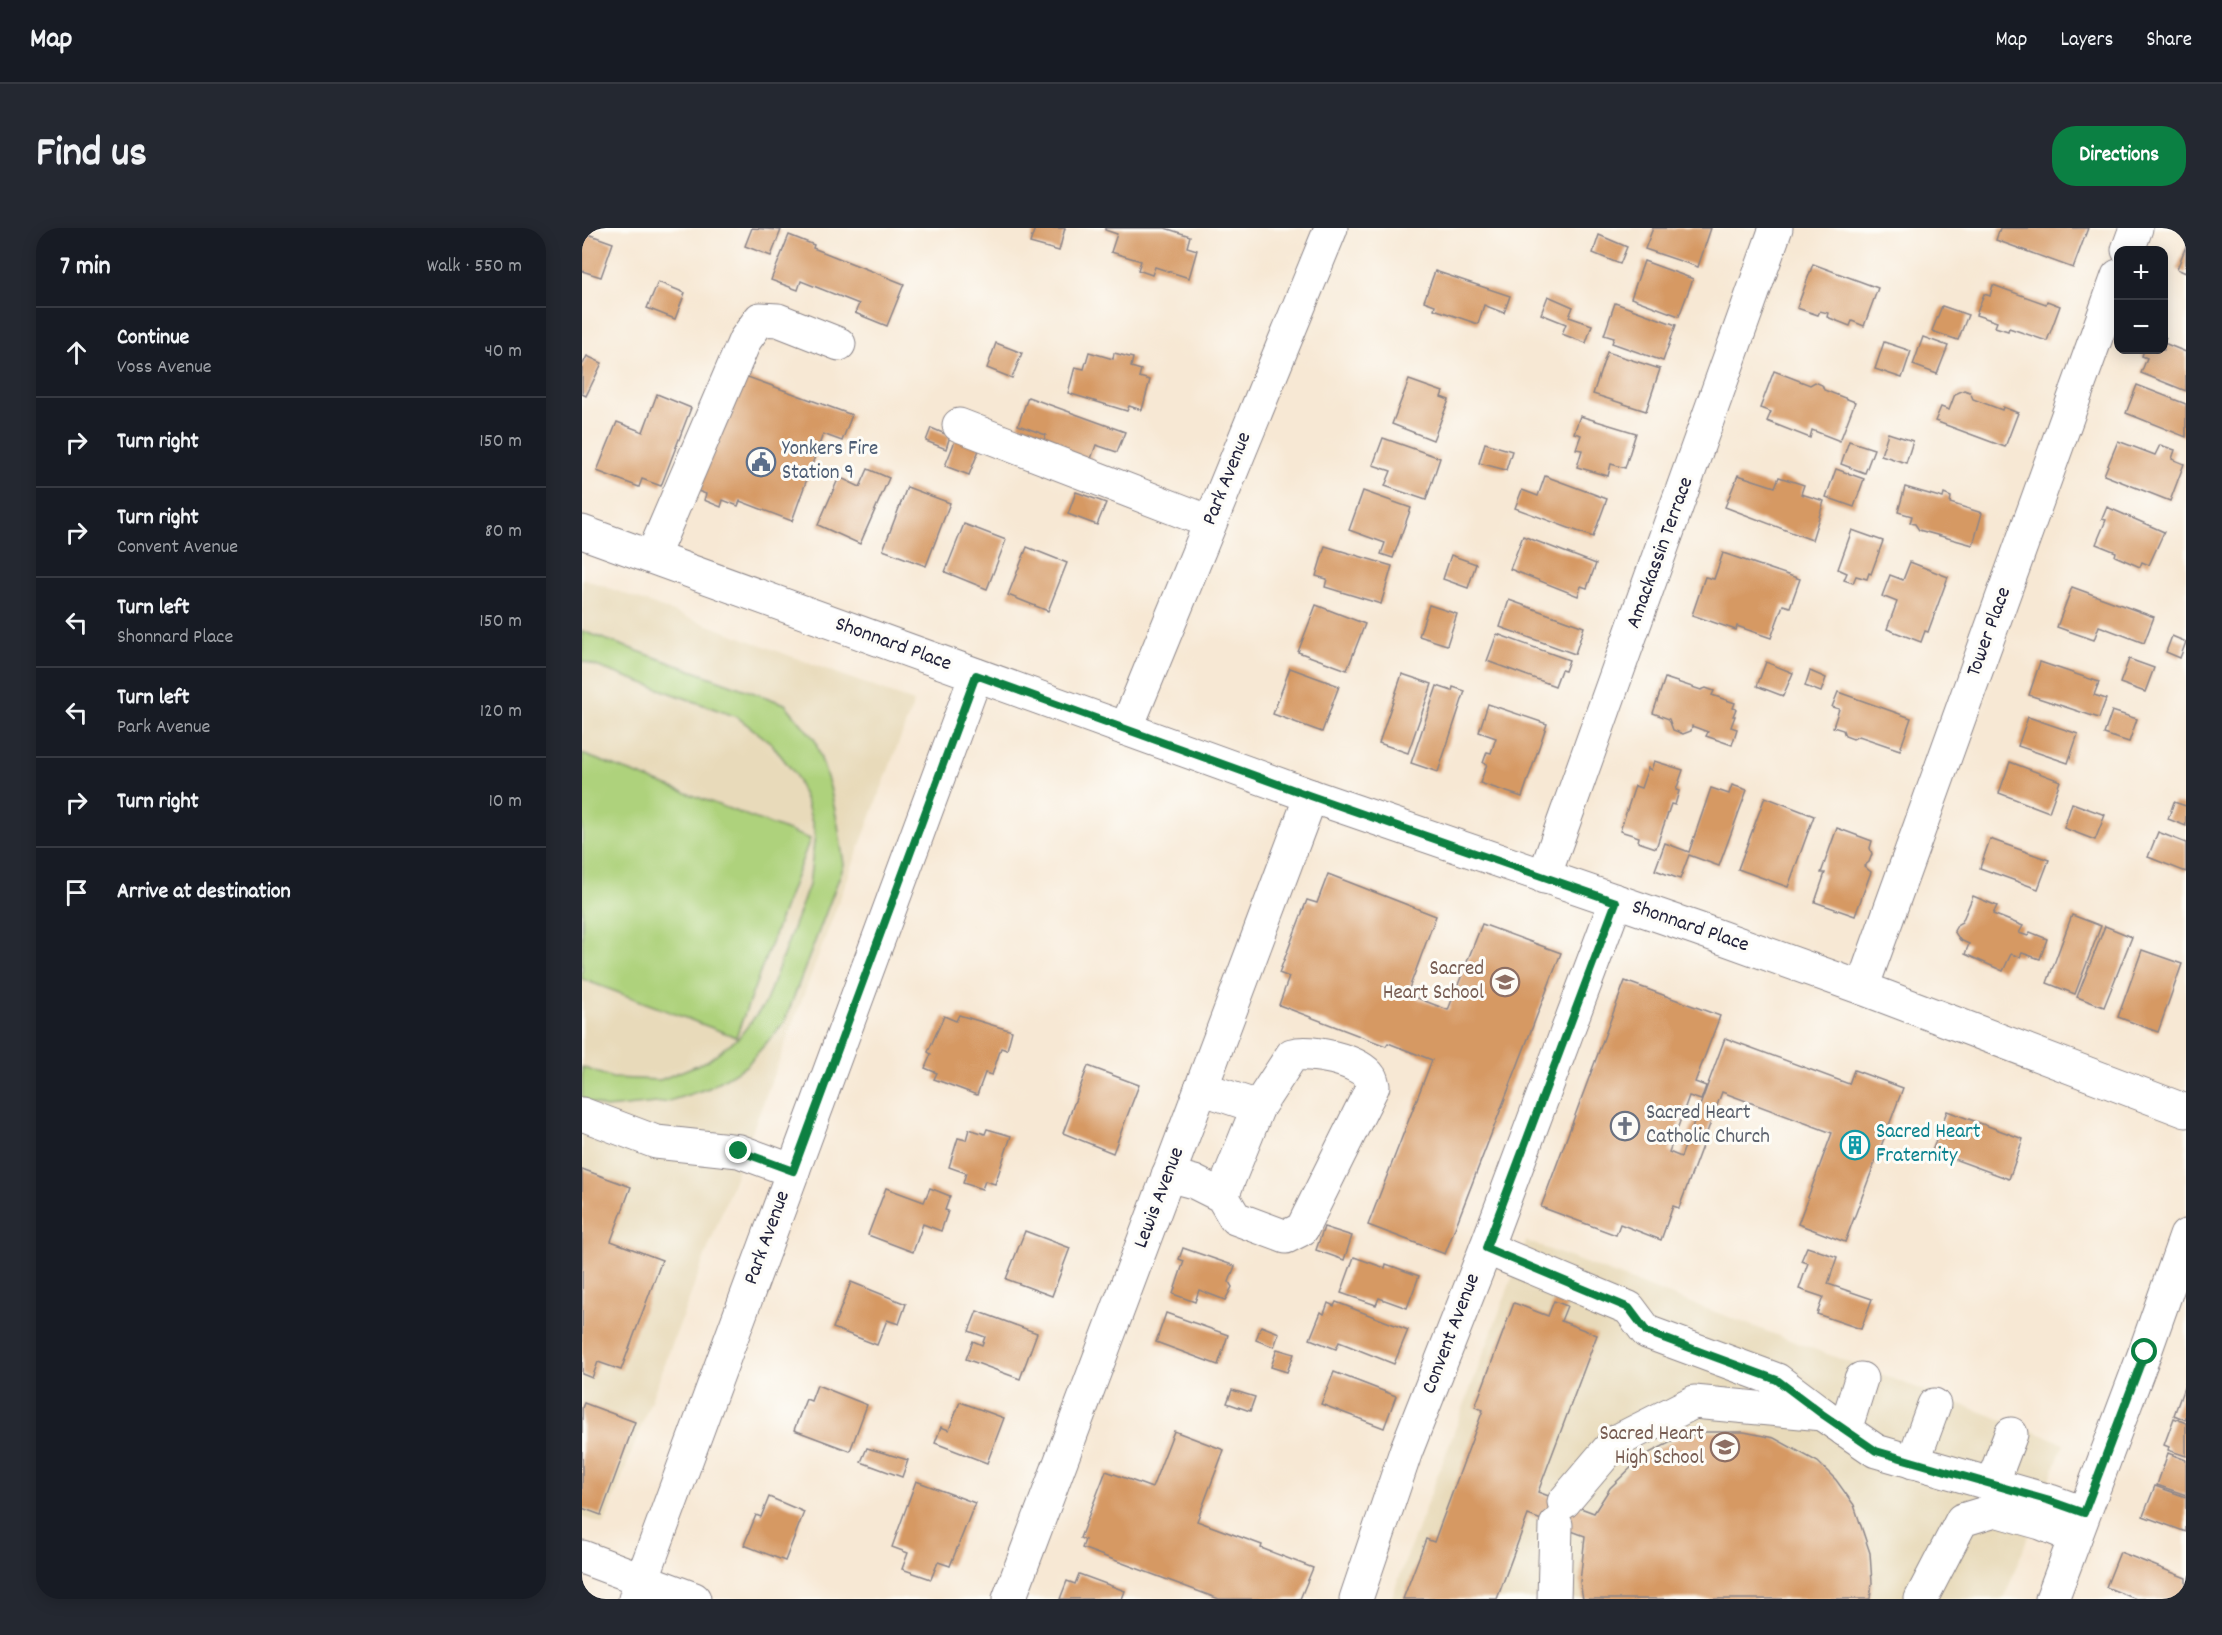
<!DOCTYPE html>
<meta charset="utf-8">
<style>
:root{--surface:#171b24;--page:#242831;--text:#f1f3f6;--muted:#9ea1a6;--line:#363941;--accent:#0b8043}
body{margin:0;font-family:Dekko,sans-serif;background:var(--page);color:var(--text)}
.controls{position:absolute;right:18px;top:18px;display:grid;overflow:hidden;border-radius:12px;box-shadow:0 3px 15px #0003}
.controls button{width:54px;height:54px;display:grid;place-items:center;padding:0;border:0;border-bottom:2px solid var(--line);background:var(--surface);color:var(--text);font:30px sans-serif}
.stop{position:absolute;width:18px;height:18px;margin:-14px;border:4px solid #0b8043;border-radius:50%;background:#fff}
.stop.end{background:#0b8043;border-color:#fff;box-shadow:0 2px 6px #0008}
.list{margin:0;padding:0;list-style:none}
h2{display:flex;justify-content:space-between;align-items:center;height:78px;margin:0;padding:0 24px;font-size:26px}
h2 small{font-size:20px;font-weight:400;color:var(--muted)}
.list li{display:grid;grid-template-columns:39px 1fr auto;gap:18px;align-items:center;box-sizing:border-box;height:90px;padding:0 24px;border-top:2px solid var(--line)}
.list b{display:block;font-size:22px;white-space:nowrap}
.list p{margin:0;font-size:20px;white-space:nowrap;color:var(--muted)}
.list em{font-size:20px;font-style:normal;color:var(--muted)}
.icon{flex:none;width:33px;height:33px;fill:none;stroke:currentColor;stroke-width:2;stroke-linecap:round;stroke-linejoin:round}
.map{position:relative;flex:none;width:1604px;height:1371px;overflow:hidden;border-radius:24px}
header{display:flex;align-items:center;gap:36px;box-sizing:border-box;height:84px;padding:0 30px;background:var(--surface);border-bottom:2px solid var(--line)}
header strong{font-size:28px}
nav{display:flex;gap:33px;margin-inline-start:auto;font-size:21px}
.intro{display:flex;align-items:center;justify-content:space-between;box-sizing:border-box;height:144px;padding:0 36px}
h1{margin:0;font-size:42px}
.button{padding:15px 27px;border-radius:24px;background:var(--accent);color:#fff;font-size:21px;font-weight:700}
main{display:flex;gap:36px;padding:0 36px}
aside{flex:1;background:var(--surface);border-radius:24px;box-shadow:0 3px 15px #0003}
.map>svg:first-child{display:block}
</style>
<header>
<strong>Map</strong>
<nav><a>Map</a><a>Layers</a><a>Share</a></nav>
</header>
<div class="intro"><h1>Find us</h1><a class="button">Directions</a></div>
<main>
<aside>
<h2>7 min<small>Walk · 550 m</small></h2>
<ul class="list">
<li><svg class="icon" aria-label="ahead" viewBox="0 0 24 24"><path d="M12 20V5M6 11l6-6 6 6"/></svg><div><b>Continue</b><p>Voss Avenue</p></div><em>40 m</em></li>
<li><svg class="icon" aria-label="right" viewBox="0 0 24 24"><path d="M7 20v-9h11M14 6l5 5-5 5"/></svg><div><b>Turn right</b></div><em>150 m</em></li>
<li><svg class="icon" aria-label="right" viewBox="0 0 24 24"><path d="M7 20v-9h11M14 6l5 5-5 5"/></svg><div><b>Turn right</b><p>Convent Avenue</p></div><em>80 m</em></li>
<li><svg class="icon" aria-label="left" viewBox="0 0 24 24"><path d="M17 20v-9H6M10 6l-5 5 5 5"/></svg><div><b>Turn left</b><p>Shonnard Place</p></div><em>150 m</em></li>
<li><svg class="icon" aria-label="left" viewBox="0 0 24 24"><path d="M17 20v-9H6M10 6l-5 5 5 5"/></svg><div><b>Turn left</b><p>Park Avenue</p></div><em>120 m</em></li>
<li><svg class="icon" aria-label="right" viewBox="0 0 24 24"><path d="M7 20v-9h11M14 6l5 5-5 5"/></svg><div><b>Turn right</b></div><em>10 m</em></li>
<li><svg class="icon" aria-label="arrive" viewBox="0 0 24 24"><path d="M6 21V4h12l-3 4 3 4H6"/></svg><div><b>Arrive at destination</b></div></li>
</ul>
</aside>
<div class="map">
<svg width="1604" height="1371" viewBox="0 0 1604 1371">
<rect width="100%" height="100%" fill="#fdfcf7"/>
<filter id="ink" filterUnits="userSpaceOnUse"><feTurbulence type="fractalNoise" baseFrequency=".0167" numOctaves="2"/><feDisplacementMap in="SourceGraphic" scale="12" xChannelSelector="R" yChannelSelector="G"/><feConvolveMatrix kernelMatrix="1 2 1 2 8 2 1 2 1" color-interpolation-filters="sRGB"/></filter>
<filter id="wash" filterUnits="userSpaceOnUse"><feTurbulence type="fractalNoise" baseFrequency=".008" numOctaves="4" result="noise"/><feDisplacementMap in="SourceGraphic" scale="24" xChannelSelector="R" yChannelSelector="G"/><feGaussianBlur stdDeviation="1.35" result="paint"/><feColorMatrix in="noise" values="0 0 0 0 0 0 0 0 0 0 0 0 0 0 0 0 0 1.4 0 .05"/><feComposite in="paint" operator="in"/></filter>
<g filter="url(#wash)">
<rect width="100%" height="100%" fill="#f7e8d4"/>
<g fill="#e8daba">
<path d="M0 350 332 474 22 1297 0 1289Z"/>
<path d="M944 1013 1482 1215 1422 1371H809Z"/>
</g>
<g fill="#aed27c" stroke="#687a5c" stroke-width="1.5">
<path d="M0 403 203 476 233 512 248 559 256 597 262 637 202 795 164 838 127 860 84 874 23 880 0 871V839L30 850 78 852 125 833 157 809 183 776 227 657 233 606 225 576 213 546 189 515 155 489 0 433Z"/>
<path d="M0 526 228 611 154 809 0 751Z"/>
</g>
<g id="blocks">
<g fill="#d69964">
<path d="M170 0 199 2 189 28 163 18Z"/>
<path d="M453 0H483L477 23 448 15Z"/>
<path d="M523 0H583L608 8 605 19 615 22 607 50 573 39 570 47 556 42 559 33 529 24 535 6 523 2Z"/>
<path d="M1071 0H1129L1116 39 1063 21Z"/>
<path d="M1418 0H1506L1491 40 1414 12Z"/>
<path d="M0 4 31 15 19 49 0 43Z"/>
<path d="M207 7 232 17 231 20 322 56 305 98 273 85 277 76 219 53 216 62 189 52Z"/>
<path d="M1017 7 1045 19 1038 36 1011 25Z"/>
<path d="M1604 18V45L1595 41Z"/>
<path d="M1062 33 1111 51 1097 88 1049 70Z"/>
<path d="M1231 36 1296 60 1282 98 1270 93 1268 98 1245 89 1246 85 1238 83 1236 87 1215 80Z"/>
<path d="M853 43 928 68 922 85 902 77 896 96 852 81 853 77 842 73Z"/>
<path d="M76 54 103 65 93 91 65 80Z"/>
<path d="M1411 57 1464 76 1465 73 1478 78 1465 113 1427 100 1426 103 1413 99 1415 94 1394 87 1402 66 1408 68Z"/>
<path d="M966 68 991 79 987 89 1010 97 1004 115 980 106 984 96 959 86Z"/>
<path d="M1033 75 1094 97 1081 133 1030 115 1032 110 1022 107Z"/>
<path d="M1360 78 1386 87 1376 112 1350 103Z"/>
<path d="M1582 108 1584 110 1582 115 1604 124V163L1559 145 1565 130 1560 128 1562 122H1582Z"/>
<path d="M1341 109 1366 118 1355 146 1331 137Z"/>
<path d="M1302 114 1329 123 1320 150 1293 141Z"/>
<path d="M414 115 440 125 430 150 405 140Z"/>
<path d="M507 124 531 131 532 125 551 130 549 139 559 142 557 149 568 152 560 182 547 178 545 183 486 165 493 139 502 141Z"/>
<path d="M1025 124 1078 141 1064 183 1011 166Z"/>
<path d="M5 128 20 135 4 168 0 166V138Z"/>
<path d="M1192 143 1228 157 1233 154 1240 157 1242 162 1273 174 1258 213 1230 202 1228 210 1185 193 1189 184 1178 180Z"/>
<path d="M163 148 270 187 260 213 241 206 210 293 158 273 156 278 141 272 139 279 122 272 124 266 116 263 144 187Z"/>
<path d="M827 152 861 164 859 169 867 172 851 212 810 196Z"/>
<path d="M1555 157 1604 176V209L1544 185Z"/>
<path d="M1382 162 1388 164 1391 171 1420 182 1421 179 1436 185 1423 219 1353 193 1359 179 1367 182 1373 166Z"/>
<path d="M75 166 109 180 79 258 60 251 57 259 15 243 35 194 61 204Z"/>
<path d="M446 169 543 204 535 224 514 217 505 242 457 224 464 207 436 197Z"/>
<path d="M998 188 1054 205 1043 240 1029 236 1026 248 995 239 1000 222 994 221 999 207 992 205Z"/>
<path d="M349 200 368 208 364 221 344 213Z"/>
<path d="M1306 205 1331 213 1324 235 1299 227Z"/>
<path d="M375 208 399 217 387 247 363 238Z"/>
<path d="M801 210 858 230 844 272 803 258 809 243 791 237Z"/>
<path d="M1267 213 1292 221 1283 245 1259 236Z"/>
<path d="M1536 213 1573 227 1578 217 1593 222 1590 231 1602 236 1588 273 1522 247Z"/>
<path d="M903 215 930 223 924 242 897 235Z"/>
<path d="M286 241 307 250 278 316 236 297 257 249 278 259Z"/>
<path d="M1254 241 1282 251 1272 279 1244 269Z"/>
<path d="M1156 247 1193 259 1197 249 1222 257 1219 266 1242 273 1230 312 1143 279Z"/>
<path d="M963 248 1025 271 1011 309 933 280 940 262 956 268Z"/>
<path d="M325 259 368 275 344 338 301 322Z"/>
<path d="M1323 259 1361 270 1362 266 1369 269 1368 275 1400 285 1391 317 1337 302 1333 296 1328 295 1330 288 1316 284Z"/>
<path d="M781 263 829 280 811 330 799 326 803 315 767 302Z"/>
<path d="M494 264 524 275 515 297 486 286Z"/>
<path d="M1525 279 1582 304 1567 337 1560 334 1558 339 1533 328 1534 324 1514 316 1524 292 1520 291Z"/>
<path d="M382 296 424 312 405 361 363 344Z"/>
<path d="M1270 302 1301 313 1289 346 1287 345 1285 351 1274 348 1271 355 1262 352 1265 345 1256 341Z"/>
<path d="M941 308 1014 336 1005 360 999 358 996 368 928 341Z"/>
<path d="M743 318 810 338 799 376 743 359 745 351 734 348Z"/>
<path d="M445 319 485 335 466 383 426 367Z"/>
<path d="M1141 325 1218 351 1208 379 1201 377 1189 410 1155 398 1154 402 1110 387 1123 349 1132 351Z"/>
<path d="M869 327 894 336 886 360 861 351Z"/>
<path d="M1328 334 1366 349 1346 404 1343 403 1339 414 1305 401 1315 374 1300 368 1308 347 1321 352Z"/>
<path d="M1490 359 1572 389 1562 415 1517 398 1512 412 1475 399Z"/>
<path d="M927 372 1002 399 993 426 918 399Z"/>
<path d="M734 377 783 396 765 442 716 424Z"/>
<path d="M847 377 875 386 865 417 837 408Z"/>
<path d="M915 406 987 432 983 443 979 442 973 458 905 433Z"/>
<path d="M1590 408 1604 414 1598 430 1584 424Z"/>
<path d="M1547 431 1572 440 1563 464 1538 455Z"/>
<path d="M1184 434 1211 445 1201 468 1175 458Z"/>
<path d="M1458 434 1517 454 1512 467 1524 471 1517 490 1447 467Z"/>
<path d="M708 440 757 458 740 504 691 486Z"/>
<path d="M1228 443 1244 450 1239 464 1223 458Z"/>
<path d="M820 446 850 456 826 525 797 515Z"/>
<path d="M1083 450 1119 462 1124 460 1132 463 1130 467 1153 475 1151 480 1154 481 1151 488H1153L1149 499 1155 501 1150 517 1124 508 1126 504 1110 498 1109 503 1101 506 1091 502 1087 491 1071 485Z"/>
<path d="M855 458 870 463 871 459 883 463 856 544 829 535Z"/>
<path d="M1256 464 1329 490 1318 522 1277 508 1271 511 1263 508 1261 502 1251 499 1257 481 1250 479Z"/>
<path d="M906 476 965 496 940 569 898 555 905 536 901 535 905 524 909 525 914 510 897 504Z"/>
<path d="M1530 483 1555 491 1547 514 1522 506Z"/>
<path d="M1446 489 1496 506 1486 535 1436 518Z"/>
<path d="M1072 533 1101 542 1094 562 1097 563 1093 577 1089 576 1074 620 1056 614 1057 609 1038 603 1053 558 1059 560 1066 540 1069 542Z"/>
<path d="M1428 534 1478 553 1467 584 1417 565Z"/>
<path d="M1150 557 1165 562 1137 638 1107 627 1098 651 1073 642 1083 615 1107 624 1129 560 1147 566Z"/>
<path d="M1183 569 1232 588 1206 659 1156 641Z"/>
<path d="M1592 574 1604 578V598L1586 591Z"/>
<path d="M1490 575 1523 587 1513 612 1482 600Z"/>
<path d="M1255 600 1290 613 1288 620 1290 626 1287 634 1282 638 1289 644 1273 688 1233 674 1243 645H1239Z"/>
<path d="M1576 604 1604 615V644L1566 629Z"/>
<path d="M1408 611 1467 632 1456 661 1398 640Z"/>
<path d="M746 646 854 688 825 766 866 782 900 696 979 725 863 1026 786 997 850 832 806 815 804 818 697 777 707 749 697 745 725 672 735 675Z"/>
<path d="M1391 668 1415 678 1411 686 1441 698 1437 705 1446 708 1448 704 1465 711 1458 731 1440 725 1438 729 1429 726 1421 743 1383 726 1387 716 1378 712 1372 703 1376 696 1380 694Z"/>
<path d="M1490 687 1519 698 1493 766 1465 755Z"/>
<path d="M1523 698 1550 709 1522 779 1495 769Z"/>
<path d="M1560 722 1600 736 1576 804 1536 789Z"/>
<path d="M1043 753 1138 788 1113 854 1124 858 1119 872 1107 868 1087 924 1099 929 1143 810 1267 856 1272 842 1321 860 1263 1014 1216 996 1250 905 1140 864 1097 980 1091 978 1079 1012 1038 996 1034 1007 959 979Z"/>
<path d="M377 787 430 803 425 822 419 820 410 847 403 845 395 867 352 851 355 845 343 840 349 826 346 824 362 788 374 793Z"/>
<path d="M506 838 557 857 531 925 481 905Z"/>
<path d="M1365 883 1441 911 1427 951 1350 923Z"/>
<path d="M387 901 403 906 405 901 429 908 413 956 403 953 400 961 381 955 384 945 367 939 376 910 384 912Z"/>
<path d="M0 941 49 959 29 1013 80 1032 39 1142 16 1134 10 1150 0 1146Z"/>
<path d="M304 960 342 974 348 960 368 968 363 982 366 983 359 1003 341 996 331 1024 286 1007Z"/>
<path d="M742 999 770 1008 762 1032 734 1022Z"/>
<path d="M443 1003 488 1020 470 1068 424 1051Z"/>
<path d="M1225 1019 1255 1029 1246 1056 1290 1071 1279 1101 1235 1086 1241 1069 1217 1061 1226 1035 1219 1033Z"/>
<path d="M601 1020 653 1038 647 1054 650 1059 643 1072 617 1062 613 1074 591 1066 602 1033 597 1031Z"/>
<path d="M772 1029 803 1040 804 1036 837 1048 825 1080 797 1070 794 1077 759 1065Z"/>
<path d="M269 1054 324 1076 317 1096 305 1092 295 1117 251 1100Z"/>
<path d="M972 1073 985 1078 979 1093 1015 1107 956 1264 1012 1285 1028 1260 1061 1228 1097 1210 1122 1204H1162L1192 1210 1236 1234 1254 1252 1272 1277 1288 1325 1290 1355 1288 1371H1001L998 1354 1003 1308 946 1287 915 1371H821L844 1311 852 1314 901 1182 893 1179 932 1075 966 1088Z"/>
<path d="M754 1074 826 1102 812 1136 757 1114 754 1121 728 1111 739 1084 742 1086 746 1075 752 1078Z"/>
<path d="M395 1083 455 1105 438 1151 384 1131 391 1113 400 1117 403 1109 387 1103Z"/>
<path d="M584 1085 646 1107 636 1137 574 1114Z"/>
<path d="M679 1098 697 1105 692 1119 674 1112Z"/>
<path d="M695 1121 712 1126 705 1144 689 1139Z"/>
<path d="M752 1144 814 1168 802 1200 739 1176Z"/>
<path d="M1604 1154V1192L1592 1187Z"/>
<path d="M235 1157 285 1177 268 1223 212 1202 224 1171 229 1173Z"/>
<path d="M650 1162 673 1169 668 1183 645 1175Z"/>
<path d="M378 1174 422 1190 405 1235 353 1215 359 1199 367 1202Z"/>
<path d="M2 1175 53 1194 19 1287 0 1280V1180Z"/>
<path d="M1592 1190 1604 1195V1228L1586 1222 1587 1219 1582 1217Z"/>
<path d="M592 1203 642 1222 615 1293 680 1317 679 1320 731 1340 718 1371H637L500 1320 503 1312 498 1310 524 1243 570 1260Z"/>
<path d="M285 1220 326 1232 320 1249 279 1234Z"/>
<path d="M1586 1225 1604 1232V1267L1575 1257Z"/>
<path d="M334 1253 393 1275 368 1338 356 1334 349 1351 320 1341 326 1325 310 1319Z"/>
<path d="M1573 1258 1604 1269V1304L1561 1288Z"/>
<path d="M187 1269 222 1284 203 1333 162 1317 174 1287 179 1289Z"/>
<path d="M1538 1324 1604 1350V1371H1554L1524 1359Z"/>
<path d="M497 1346 543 1363 540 1371H478L485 1353 493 1356Z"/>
</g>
</g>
</g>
<g filter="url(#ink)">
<use href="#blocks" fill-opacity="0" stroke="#8c8588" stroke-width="1.5"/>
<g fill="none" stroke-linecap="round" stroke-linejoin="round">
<g stroke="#8c8588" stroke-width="35">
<g id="minor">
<path d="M1546 22 1554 0"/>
<path d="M377 197 628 294"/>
<path d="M0 304 729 568 1116 701 1280 760 1604 883"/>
<path d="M70 329 163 112 178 91 196 92 257 116"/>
<path d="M544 501 749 0"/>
<path d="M962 649 1194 0"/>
<path d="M1280 760 1536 48"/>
<path d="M619 860 676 879"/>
<path d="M0 886 74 914 157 923 211 943"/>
<path d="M586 947 612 954 640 968 653 990 704 1009 720 1001 791 858C790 855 790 851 788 849 777 832 728 822 710 827L676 879 640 968"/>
<path d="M904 1020 1047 1080 1065 1104 1195 1152 1240 1186 1294 1223 1468 1273 1501 1285"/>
<path d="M1263 1202 1279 1151"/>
<path d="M1331 1234 1352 1177"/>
<path d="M1410 1256 1429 1206"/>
<path d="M982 1274 1033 1214 1112 1174 1240 1186"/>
<path d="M0 1329 112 1371"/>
<path d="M53 1371 394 447"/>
<path d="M427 1371 729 568"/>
<path d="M774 1371 824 1223 904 1020 1034 673"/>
<path d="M972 1371 974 1297"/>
<path d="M1339 1371 1380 1292 1413 1282 1459 1295 1493 1309"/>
<path d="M1470 1371 1563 1124 1604 1008"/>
</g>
</g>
<use href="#minor" stroke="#fff" stroke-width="33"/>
</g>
</g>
<g fill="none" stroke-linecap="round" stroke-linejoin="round" filter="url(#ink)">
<path stroke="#0b8043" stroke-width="8" d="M157 923 211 943 394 447 729 568 1034 674 904 1020 1047 1080 1065 1104 1195 1152 1240 1186 1294 1223 1468 1273 1502 1285 1563 1124"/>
</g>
<defs>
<g id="civic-ring" transform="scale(1.5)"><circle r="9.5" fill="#fdfcf7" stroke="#5c6f8a" stroke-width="1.5"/><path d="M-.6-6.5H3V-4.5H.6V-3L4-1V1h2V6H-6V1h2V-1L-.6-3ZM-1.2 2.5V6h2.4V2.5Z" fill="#5c6f8a"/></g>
<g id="school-ring" transform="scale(1.5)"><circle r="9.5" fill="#fdfcf7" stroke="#8d6e63" stroke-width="1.5"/><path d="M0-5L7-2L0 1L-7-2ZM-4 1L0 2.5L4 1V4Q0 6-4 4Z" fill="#8d6e63"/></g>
<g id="church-ring" transform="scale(1.5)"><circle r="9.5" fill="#fdfcf7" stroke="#6b7280" stroke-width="1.5"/><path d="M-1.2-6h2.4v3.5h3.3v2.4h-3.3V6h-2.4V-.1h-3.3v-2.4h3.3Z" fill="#6b7280"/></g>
<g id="building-ring" transform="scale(1.5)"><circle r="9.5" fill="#fdfcf7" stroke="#0f9aa8" stroke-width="1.5"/><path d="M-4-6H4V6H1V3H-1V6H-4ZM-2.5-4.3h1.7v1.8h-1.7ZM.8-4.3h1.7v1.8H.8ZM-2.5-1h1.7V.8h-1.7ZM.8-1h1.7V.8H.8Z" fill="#0f9aa8"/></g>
</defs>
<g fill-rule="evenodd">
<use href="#civic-ring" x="179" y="234"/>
<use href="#school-ring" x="923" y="754"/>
<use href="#church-ring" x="1043" y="898"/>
<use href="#building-ring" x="1273" y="917"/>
<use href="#school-ring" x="1143" y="1219"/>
</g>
<g text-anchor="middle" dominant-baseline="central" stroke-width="6" stroke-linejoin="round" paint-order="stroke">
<g font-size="21" fill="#4e5e75" stroke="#fdfcf7" text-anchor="start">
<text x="200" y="222">Yonkers Fire<tspan x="200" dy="24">Station 9</tspan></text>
</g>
<g font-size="21" fill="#22223b" stroke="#fdfcf7">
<text transform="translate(646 251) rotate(-68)">Park Avenue</text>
<text transform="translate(1079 325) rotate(-70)">Amackassin Terrace</text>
<text transform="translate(1408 404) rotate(-70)">Tower Place</text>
<text transform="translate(311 417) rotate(20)">Shonnard Place</text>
<text transform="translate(1108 699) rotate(19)">Shonnard Place</text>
<text transform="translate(578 970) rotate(-69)">Lewis Avenue</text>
<text transform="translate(186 1010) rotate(-70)">Park Avenue</text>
<text transform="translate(870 1106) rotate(-69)">Convent Avenue</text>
</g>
<g font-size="21" fill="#785e54" stroke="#fdfcf7" text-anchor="end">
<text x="902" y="742">Sacred<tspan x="902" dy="24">Heart School</tspan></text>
<text x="1122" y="1207">Sacred Heart<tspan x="1122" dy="24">High School</tspan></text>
</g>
<g font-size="21" fill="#5b616d" stroke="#fdfcf7" text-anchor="start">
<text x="1064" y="886">Sacred Heart<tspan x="1064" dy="24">Catholic Church</tspan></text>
</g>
<g font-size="21" fill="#0d838f" stroke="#fdfcf7" text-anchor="start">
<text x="1294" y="905">Sacred Heart<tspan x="1294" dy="24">Fraternity</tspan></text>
</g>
</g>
</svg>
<div class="controls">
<button>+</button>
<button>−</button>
</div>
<div class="stop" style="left:1563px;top:1124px"></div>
<div class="stop end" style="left:157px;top:923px"></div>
</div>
</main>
